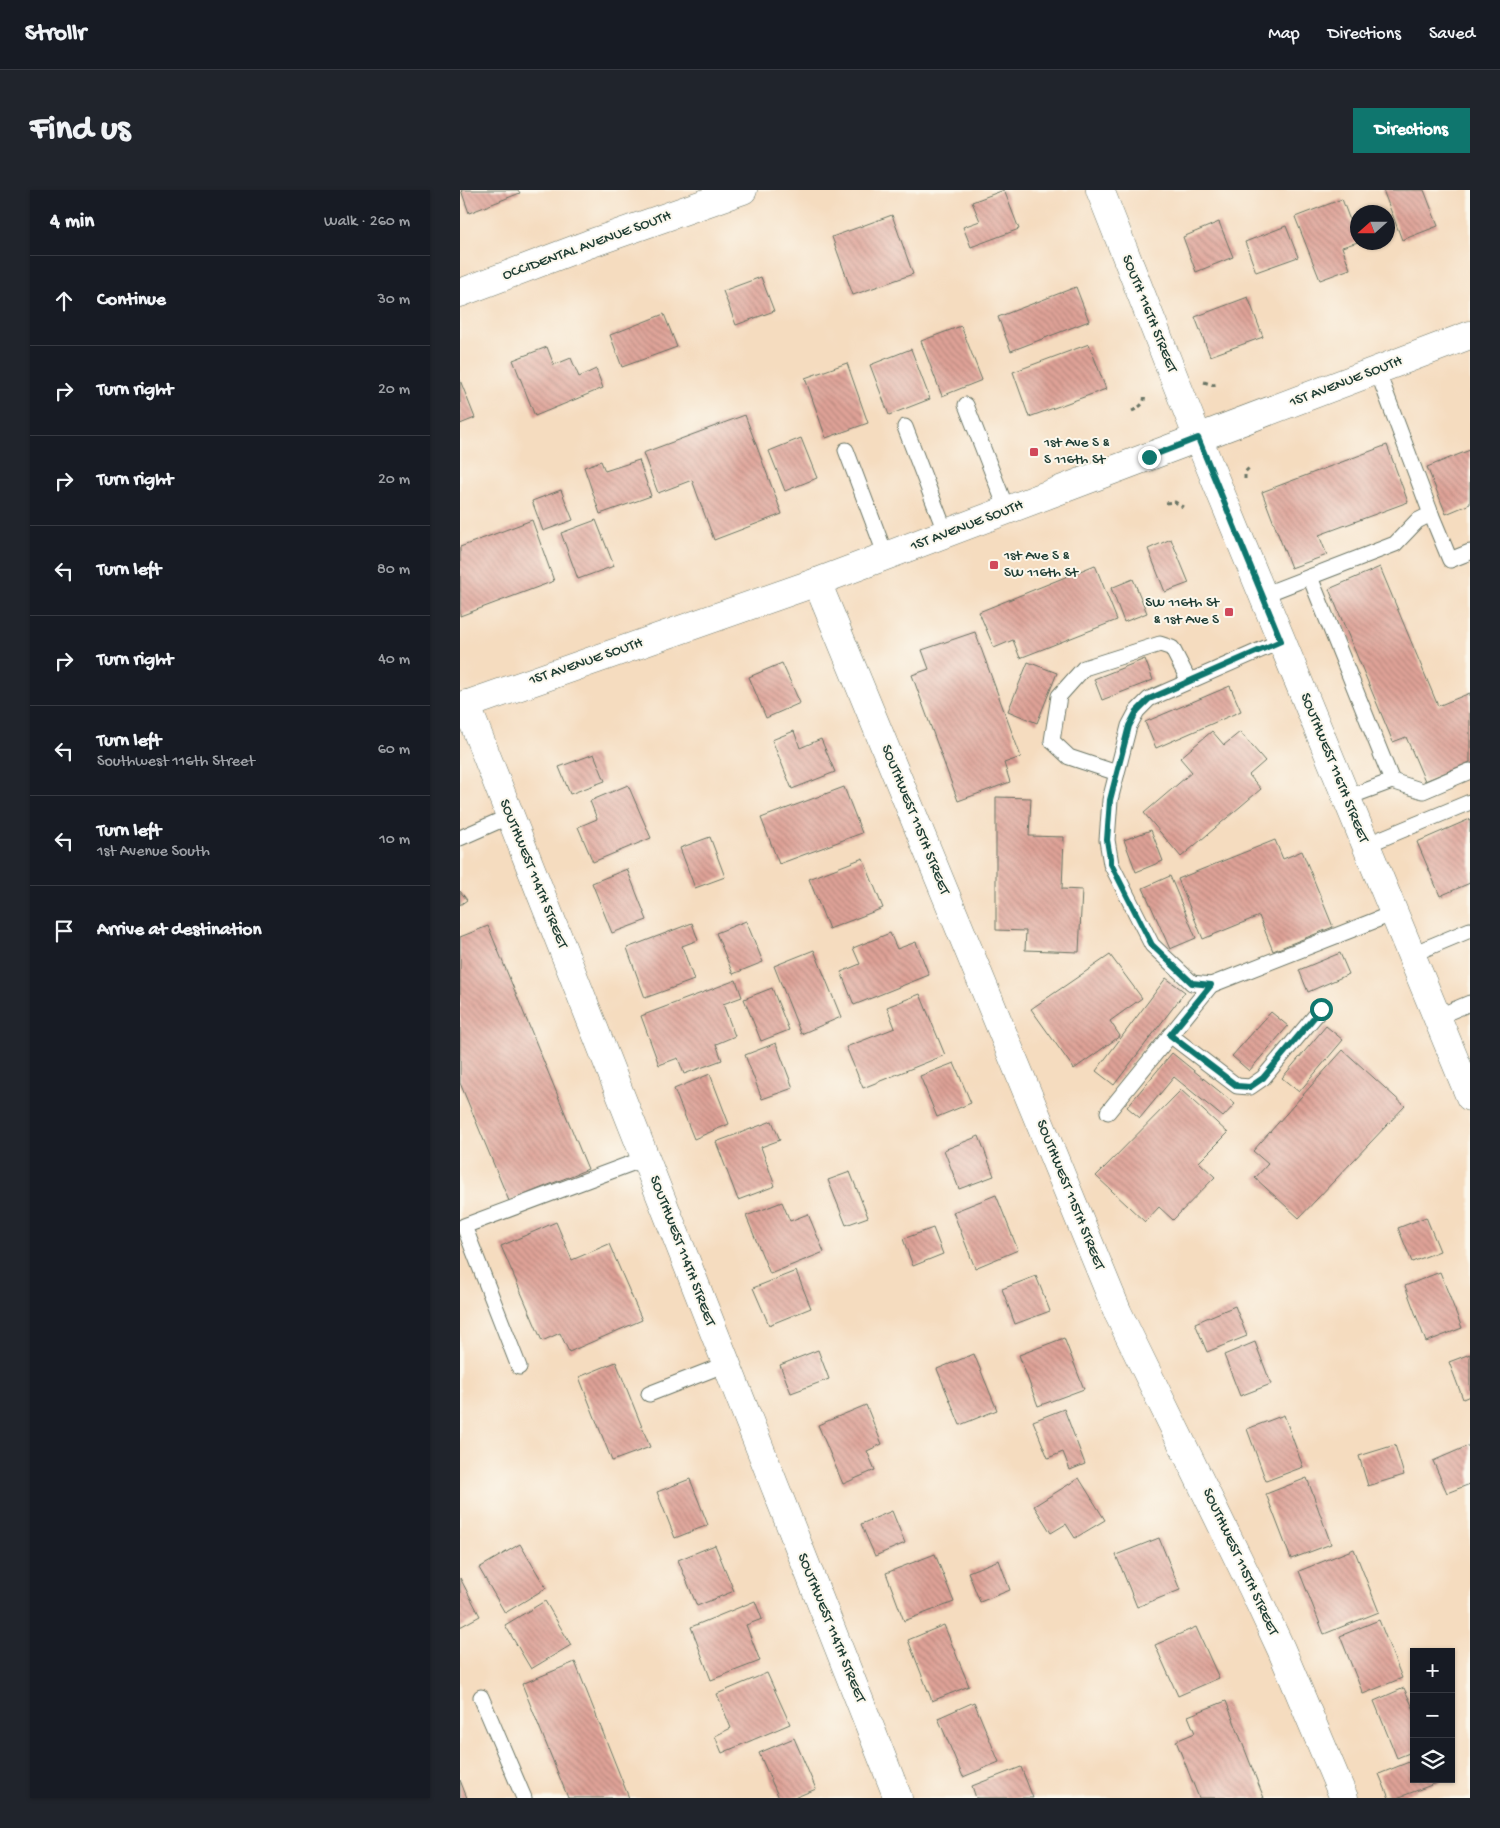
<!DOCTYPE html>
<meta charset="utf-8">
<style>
:root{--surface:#171b24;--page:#20242c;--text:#f1f3f6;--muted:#9ea1a6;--line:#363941;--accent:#0f766e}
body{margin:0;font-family:"Gochi Hand",sans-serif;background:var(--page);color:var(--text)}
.controls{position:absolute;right:15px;bottom:15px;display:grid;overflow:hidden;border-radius:0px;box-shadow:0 1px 4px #0004}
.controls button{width:45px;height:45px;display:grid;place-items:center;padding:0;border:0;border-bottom:1px solid var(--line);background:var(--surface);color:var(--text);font:25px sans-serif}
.compass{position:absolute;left:890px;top:15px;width:45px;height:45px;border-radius:50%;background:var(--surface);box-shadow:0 1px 4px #0004;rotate:249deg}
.stop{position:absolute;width:15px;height:15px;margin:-11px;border:4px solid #0f766e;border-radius:50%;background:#fff}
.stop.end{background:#0f766e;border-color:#fff;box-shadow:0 1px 5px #0008}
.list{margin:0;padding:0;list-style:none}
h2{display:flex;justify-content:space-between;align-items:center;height:65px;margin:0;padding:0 20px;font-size:21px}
h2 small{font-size:16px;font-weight:400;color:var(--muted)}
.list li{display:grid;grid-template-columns:32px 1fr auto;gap:15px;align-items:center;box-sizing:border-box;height:90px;padding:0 20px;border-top:1px solid var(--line)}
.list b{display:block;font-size:19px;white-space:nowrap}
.list p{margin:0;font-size:16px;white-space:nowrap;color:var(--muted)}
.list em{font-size:16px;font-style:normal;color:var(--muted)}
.icon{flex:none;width:28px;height:28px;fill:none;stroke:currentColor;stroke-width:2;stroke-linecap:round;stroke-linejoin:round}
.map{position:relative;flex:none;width:1010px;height:1608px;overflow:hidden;border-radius:0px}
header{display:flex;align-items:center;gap:30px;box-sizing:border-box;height:70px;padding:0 25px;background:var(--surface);border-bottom:1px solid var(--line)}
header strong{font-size:24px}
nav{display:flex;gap:28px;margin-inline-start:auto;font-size:18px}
.intro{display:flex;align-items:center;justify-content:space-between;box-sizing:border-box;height:120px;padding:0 30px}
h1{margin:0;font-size:35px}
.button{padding:12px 22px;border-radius:0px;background:var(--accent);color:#fff;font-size:18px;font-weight:700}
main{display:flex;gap:30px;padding:0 30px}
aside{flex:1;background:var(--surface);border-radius:0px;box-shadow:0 1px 4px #0004}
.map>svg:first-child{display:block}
</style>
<header>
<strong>Strollr</strong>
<nav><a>Map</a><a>Directions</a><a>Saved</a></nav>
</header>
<div class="intro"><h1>Find us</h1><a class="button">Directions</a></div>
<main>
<aside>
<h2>4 min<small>Walk · 260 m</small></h2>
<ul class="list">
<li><svg class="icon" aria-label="ahead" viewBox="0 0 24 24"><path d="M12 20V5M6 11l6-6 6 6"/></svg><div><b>Continue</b></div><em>30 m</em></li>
<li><svg class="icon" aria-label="right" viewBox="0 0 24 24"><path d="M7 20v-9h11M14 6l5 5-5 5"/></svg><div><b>Turn right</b></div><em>20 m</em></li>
<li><svg class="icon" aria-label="right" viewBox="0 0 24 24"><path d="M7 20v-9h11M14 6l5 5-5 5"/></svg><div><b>Turn right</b></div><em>20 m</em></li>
<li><svg class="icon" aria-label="left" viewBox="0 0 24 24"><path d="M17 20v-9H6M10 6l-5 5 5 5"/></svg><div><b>Turn left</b></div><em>80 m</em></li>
<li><svg class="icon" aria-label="right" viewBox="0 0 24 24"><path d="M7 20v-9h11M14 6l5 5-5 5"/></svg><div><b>Turn right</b></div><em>40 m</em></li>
<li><svg class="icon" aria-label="left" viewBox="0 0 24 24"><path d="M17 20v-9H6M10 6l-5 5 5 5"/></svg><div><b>Turn left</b><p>Southwest 116th Street</p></div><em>60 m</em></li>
<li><svg class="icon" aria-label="left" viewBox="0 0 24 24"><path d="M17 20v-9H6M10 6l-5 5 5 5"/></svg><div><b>Turn left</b><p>1st Avenue South</p></div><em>10 m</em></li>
<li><svg class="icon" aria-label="arrive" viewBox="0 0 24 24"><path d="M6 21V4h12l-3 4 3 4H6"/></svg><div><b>Arrive at destination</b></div></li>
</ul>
</aside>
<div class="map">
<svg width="1010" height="1608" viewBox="0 0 1010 1608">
<defs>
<pattern id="building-back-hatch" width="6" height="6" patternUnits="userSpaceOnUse" patternTransform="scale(1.25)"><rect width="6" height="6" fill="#dfa297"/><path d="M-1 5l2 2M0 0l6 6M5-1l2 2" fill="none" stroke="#b4857c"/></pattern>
</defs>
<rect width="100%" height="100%" fill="#fbf7ec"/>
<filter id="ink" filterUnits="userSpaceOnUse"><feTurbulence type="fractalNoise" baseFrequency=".02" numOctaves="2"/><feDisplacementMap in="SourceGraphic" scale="10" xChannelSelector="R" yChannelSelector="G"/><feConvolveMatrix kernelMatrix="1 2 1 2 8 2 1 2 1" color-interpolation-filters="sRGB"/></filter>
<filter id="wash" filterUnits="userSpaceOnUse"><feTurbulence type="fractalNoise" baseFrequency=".0096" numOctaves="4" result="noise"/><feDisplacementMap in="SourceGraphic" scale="20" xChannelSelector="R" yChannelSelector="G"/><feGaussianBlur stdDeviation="1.12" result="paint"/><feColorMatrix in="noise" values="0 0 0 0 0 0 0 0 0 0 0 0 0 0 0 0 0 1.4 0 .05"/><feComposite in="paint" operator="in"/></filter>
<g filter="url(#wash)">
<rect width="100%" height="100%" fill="#f5dcbf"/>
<g id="blocks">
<g fill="url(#building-back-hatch)">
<path d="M1 0H58L60 3 9 23Z"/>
<path d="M544 0 559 39 511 57 503 37 520 31 512 12Z"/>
<path d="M923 0H964L978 36 942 50Z"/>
<path d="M882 9 898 52 882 57 890 79 860 90 835 27Z"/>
<path d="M432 25 453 84 393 105 372 47Z"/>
<path d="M759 32 773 67 736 82 723 47Z"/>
<path d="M826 36 838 67 796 82 785 52Z"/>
<path d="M301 87 314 121 276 135 263 101Z"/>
<path d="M616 97 629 131 551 161 538 127Z"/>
<path d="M788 107 803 147 750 166 735 127Z"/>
<path d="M204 124 217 157 162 177 150 145Z"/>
<path d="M501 136 522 190 482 206 461 151Z"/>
<path d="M629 154 646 199 569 227 553 182Z"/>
<path d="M87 157 94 175 111 168 119 187 136 179 143 198 75 226 53 170Z"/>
<path d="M451 159 470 209 429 225 410 175Z"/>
<path d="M387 173 408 233 366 248 345 188Z"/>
<path d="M0 190 15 228 0 234Z"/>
<path d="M285 225 322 324 254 350 232 290 198 303 183 263Z"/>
<path d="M341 248 357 288 325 301 309 261Z"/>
<path d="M927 255 948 312 859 345 867 365 831 378 802 302Z"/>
<path d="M1010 260V314L986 324 967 277Z"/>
<path d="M179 270 191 306 140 324 124 277 141 271 145 281Z"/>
<path d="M101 300 113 330 83 341 72 311Z"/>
<path d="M72 330 94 391 0 426V357Z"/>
<path d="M136 330 154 376 118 389 101 343Z"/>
<path d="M711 349 729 393 705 402 688 359Z"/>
<path d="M635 375 657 430 560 468 553 450 534 458 519 422Z"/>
<path d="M920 377 978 516 1010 503V572L965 591 946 547 933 552 869 399Z"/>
<path d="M673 389 687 423 664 432 651 398Z"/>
<path d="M515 442 561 567 544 573 550 592 498 611 452 485 469 479 462 460Z"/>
<path d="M685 469 693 490 642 510 634 489Z"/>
<path d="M568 472 597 483 577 533 548 521Z"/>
<path d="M322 473 340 513 306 528 289 487Z"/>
<path d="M770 496 781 521 696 558 685 532Z"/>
<path d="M334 541 340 558 361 549 375 582 332 599 312 550Z"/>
<path d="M752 541 764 555 780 542 805 571 789 585 801 599 721 667 684 623 732 582 720 568Z"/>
<path d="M134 564 145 591 110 604 99 577Z"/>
<path d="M168 595 191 648 133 672 118 637 137 629 130 611Z"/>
<path d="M384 597 402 643 319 674 301 628Z"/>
<path d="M536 607 571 608 569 646 604 647 602 699 622 700 619 762 565 760 566 741 536 740Z"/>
<path d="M1010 629V693L980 706 957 652Z"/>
<path d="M691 640 703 671 676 682 664 650Z"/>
<path d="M250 647 265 687 235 698 220 658Z"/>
<path d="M815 650 823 669 842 661 873 737 813 761 799 726 743 749 718 689Z"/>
<path d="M403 668 423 718 369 739 349 689Z"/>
<path d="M167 679 187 730 152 743 132 693Z"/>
<path d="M710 686 736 748 710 759 683 698Z"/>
<path d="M0 701 7 710 0 715Z"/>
<path d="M286 731 303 772 273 784 256 743Z"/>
<path d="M232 733 238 750 222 756 234 790 185 808 167 758Z"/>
<path d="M28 736 128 979 49 1011 0 893V747Z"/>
<path d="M430 743 437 759 456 752 469 785 394 815 381 782 400 774 393 758Z"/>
<path d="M354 760 381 827 341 844 314 776Z"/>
<path d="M880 763 889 784 848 802 839 780Z"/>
<path d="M650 765 682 808 650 831 660 846 614 879 571 819Z"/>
<path d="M706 788 725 802 654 895 636 881Z"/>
<path d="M276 790 282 807 263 814 275 846 256 854 262 870 224 884 218 868 199 875 181 826Z"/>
<path d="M312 798 329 840 301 851 284 809Z"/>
<path d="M460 804 485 865 403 898 386 857 435 838 427 817Z"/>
<path d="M811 822 828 836 789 881 772 866Z"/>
<path d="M866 836 883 850 839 902 822 888Z"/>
<path d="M316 853 333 898 302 909 285 865Z"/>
<path d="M883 860 945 916 839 1028 795 988 808 974 793 961Z"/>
<path d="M712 863 775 914 763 927 714 887 680 928 667 917Z"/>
<path d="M494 873 511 913 477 927 460 886Z"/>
<path d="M250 884 269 934 234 949 214 899Z"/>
<path d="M721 900 768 943 739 972 755 987 713 1030 699 1017 685 1032 636 986Z"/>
<path d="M312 931 320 950 301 957 315 996 278 1010 256 952Z"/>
<path d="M519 946 534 986 499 999 484 960Z"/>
<path d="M390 982 408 1027 386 1035 368 990Z"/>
<path d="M536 1005 558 1060 515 1078 493 1022Z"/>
<path d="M322 1012 330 1031 348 1024 364 1062 310 1084 286 1026Z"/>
<path d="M966 1027 980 1061 952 1072 938 1038Z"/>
<path d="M96 1032 112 1070 149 1054 182 1130 109 1162 100 1143 82 1151 41 1056Z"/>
<path d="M473 1038 483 1064 453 1076 443 1049Z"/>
<path d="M336 1081 351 1118 309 1135 293 1098Z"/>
<path d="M980 1082 1002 1138 966 1152 945 1096Z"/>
<path d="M576 1086 590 1121 555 1134 542 1099Z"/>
<path d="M775 1116 787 1146 747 1162 735 1133Z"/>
<path d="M604 1148 624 1199 578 1216 559 1165Z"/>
<path d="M795 1152 811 1194 780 1206 764 1165Z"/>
<path d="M358 1160 369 1189 331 1203 320 1175Z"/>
<path d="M514 1164 537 1220 500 1235 477 1179Z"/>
<path d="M1010 1164V1206L1003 1209 989 1172Z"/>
<path d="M156 1172 190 1257 152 1271 119 1187Z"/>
<path d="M406 1215 422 1254 407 1261 415 1280 383 1294 358 1235Z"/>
<path d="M604 1219 625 1274 610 1280 603 1262 588 1268 573 1231Z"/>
<path d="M824 1225 843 1277 806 1291 787 1239Z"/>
<path d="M935 1255 944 1285 908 1296 899 1266Z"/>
<path d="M1010 1255V1294L987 1303 973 1271Z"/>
<path d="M619 1288 645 1330 615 1348 606 1334 591 1343 574 1316Z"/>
<path d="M847 1288 871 1354 831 1369 806 1304Z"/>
<path d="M230 1289 248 1335 215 1348 197 1302Z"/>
<path d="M432 1321 445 1353 415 1366 401 1334Z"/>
<path d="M699 1348 720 1400 677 1417 656 1365Z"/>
<path d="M60 1354 86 1398 45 1423 19 1378Z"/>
<path d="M255 1355 274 1401 237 1416 218 1370Z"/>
<path d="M894 1359 919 1422 864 1444 839 1381Z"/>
<path d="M475 1364 494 1412 444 1431 426 1383Z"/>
<path d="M539 1370 550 1400 520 1412 508 1382Z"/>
<path d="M0 1388 20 1426 0 1437Z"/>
<path d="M85 1411 111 1455 71 1479 45 1435Z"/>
<path d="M295 1411 302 1429 286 1435 300 1471 251 1490 231 1437Z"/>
<path d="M919 1430 942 1488 903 1504 880 1446Z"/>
<path d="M484 1435 509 1496 472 1511 448 1450Z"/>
<path d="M736 1437 759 1488 718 1506 695 1455Z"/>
<path d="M115 1472 169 1608H108L62 1494Z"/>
<path d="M307 1483 330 1534 262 1563 255 1546 271 1538 257 1504Z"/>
<path d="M944 1498 954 1520V1561L937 1568 914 1511Z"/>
<path d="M766 1511 794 1583 804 1608H739L716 1551 735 1543 728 1526Z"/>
<path d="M514 1512 539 1572 503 1587 478 1528Z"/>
<path d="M334 1548 356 1599 334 1608H319L299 1563Z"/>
<path d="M954 1570V1589H981L982 1591 937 1608H929L919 1584Z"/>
<path d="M561 1577 573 1608H516L512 1596Z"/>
<path d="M0 1590 7 1608H0Z"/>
</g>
</g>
</g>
<g filter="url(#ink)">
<use href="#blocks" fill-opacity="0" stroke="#6a7565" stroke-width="1"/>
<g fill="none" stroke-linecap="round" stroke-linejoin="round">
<g stroke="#6a7565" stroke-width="17">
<g id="lane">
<path d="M506 215 547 320"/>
<path d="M445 237 486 344"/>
<path d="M386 260 426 366"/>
<path d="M971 324 990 370 1010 362"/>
<path d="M850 387 932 591"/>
<path d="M803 405 935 354 957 331 971 324 917 180"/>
<path d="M821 451 689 509 677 521 669 536 650 610 647 650 651 674 692 755 732 793 751 795 934 723"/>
<path d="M657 583 609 567 592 551 599 506 624 478 700 454 712 458 729 491"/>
<path d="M886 608 932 591 963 601 1010 581"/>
<path d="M0 648 50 626"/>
<path d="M906 655 1010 612"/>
<path d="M950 765 1010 740"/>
<path d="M977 827 1010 813"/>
<path d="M710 845 777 896 790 897 803 888 861 819"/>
<path d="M648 922 751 795"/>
<path d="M59 1177 4 1036 186 968"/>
<path d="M189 1204 266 1174"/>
<path d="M21 1507 64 1608"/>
</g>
</g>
<g stroke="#6a7565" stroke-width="29">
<g id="street">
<path d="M0 103 129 54 283 0"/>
<path d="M357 392 658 1123 793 1399 821 1459 884 1608"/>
<path d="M6 514 438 1608"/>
</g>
</g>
<g stroke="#6a7565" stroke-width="29">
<g id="secondary">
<path d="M640 0 738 248 1010 907"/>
<path d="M0 517 357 392 1010 145"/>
</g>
</g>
<g stroke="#6a7565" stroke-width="3" stroke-dasharray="4 4" stroke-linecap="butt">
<path d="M744 192 753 195 759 194"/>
<path d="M672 221C680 217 686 213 684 204"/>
<path d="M785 289V282L790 277"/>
<path d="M706 313 715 312 723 317"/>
</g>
<use href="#lane" stroke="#fff" stroke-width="15"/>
<use href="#street" stroke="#fff" stroke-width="28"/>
<use href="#secondary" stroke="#fff" stroke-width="28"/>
</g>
</g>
<g fill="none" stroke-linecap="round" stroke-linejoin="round" filter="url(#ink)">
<path stroke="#0f766e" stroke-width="6" d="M689 267 738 248 821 451 689 509 677 521 669 536 650 610 647 650 651 674 692 755 732 793 751 795 710 845 777 896 790 897 803 888 861 819"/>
</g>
<g fill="#d1495b" stroke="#fbf7ec" stroke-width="2">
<rect x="569" y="257" width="10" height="10" rx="2.5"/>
<rect x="529" y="370" width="10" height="10" rx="2.5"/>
<rect x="764" y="417" width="10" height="10" rx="2.5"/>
</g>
<g text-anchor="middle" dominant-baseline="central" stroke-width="4" stroke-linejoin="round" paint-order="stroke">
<g font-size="15" fill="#1f3d34" stroke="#fbf7ec">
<text transform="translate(127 56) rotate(-20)">OCCIDENTAL AVENUE SOUTH</text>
<text transform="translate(689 124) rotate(68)">SOUTH 116TH STREET</text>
<text transform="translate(886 192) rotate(-21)">1ST AVENUE SOUTH</text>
<text transform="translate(507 336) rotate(-21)">1ST AVENUE SOUTH</text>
<text transform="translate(126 472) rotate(-19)">1ST AVENUE SOUTH</text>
<text transform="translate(874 578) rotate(68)">SOUTHWEST 116TH STREET</text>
<text transform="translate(455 630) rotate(68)">SOUTHWEST 115TH STREET</text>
<text transform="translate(73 684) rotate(68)">SOUTHWEST 114TH STREET</text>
<text transform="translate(610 1005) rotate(68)">SOUTHWEST 115TH STREET</text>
<text transform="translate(222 1061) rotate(69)">SOUTHWEST 114TH STREET</text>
<text transform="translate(780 1372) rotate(65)">SOUTHWEST 115TH STREET</text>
<text transform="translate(371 1438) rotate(68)">SOUTHWEST 114TH STREET</text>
</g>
<g font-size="15" fill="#1f3d34" stroke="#fbf7ec" text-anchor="start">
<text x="584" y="253">1st Ave S &amp;<tspan x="584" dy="17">S 116th St</tspan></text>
<text x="544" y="366">1st Ave S &amp;<tspan x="544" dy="17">SW 116th St</tspan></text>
<text x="759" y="413" text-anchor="end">SW 116th St<tspan x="759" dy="17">&amp; 1st Ave S</tspan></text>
</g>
</g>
</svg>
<div class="controls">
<button>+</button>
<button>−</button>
<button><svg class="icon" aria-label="layers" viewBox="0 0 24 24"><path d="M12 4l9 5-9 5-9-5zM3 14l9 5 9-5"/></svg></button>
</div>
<svg class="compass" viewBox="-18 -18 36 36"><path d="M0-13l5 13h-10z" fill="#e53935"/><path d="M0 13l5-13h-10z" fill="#9ea1a6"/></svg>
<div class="stop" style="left:861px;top:819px"></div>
<div class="stop end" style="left:689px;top:267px"></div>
</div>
</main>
